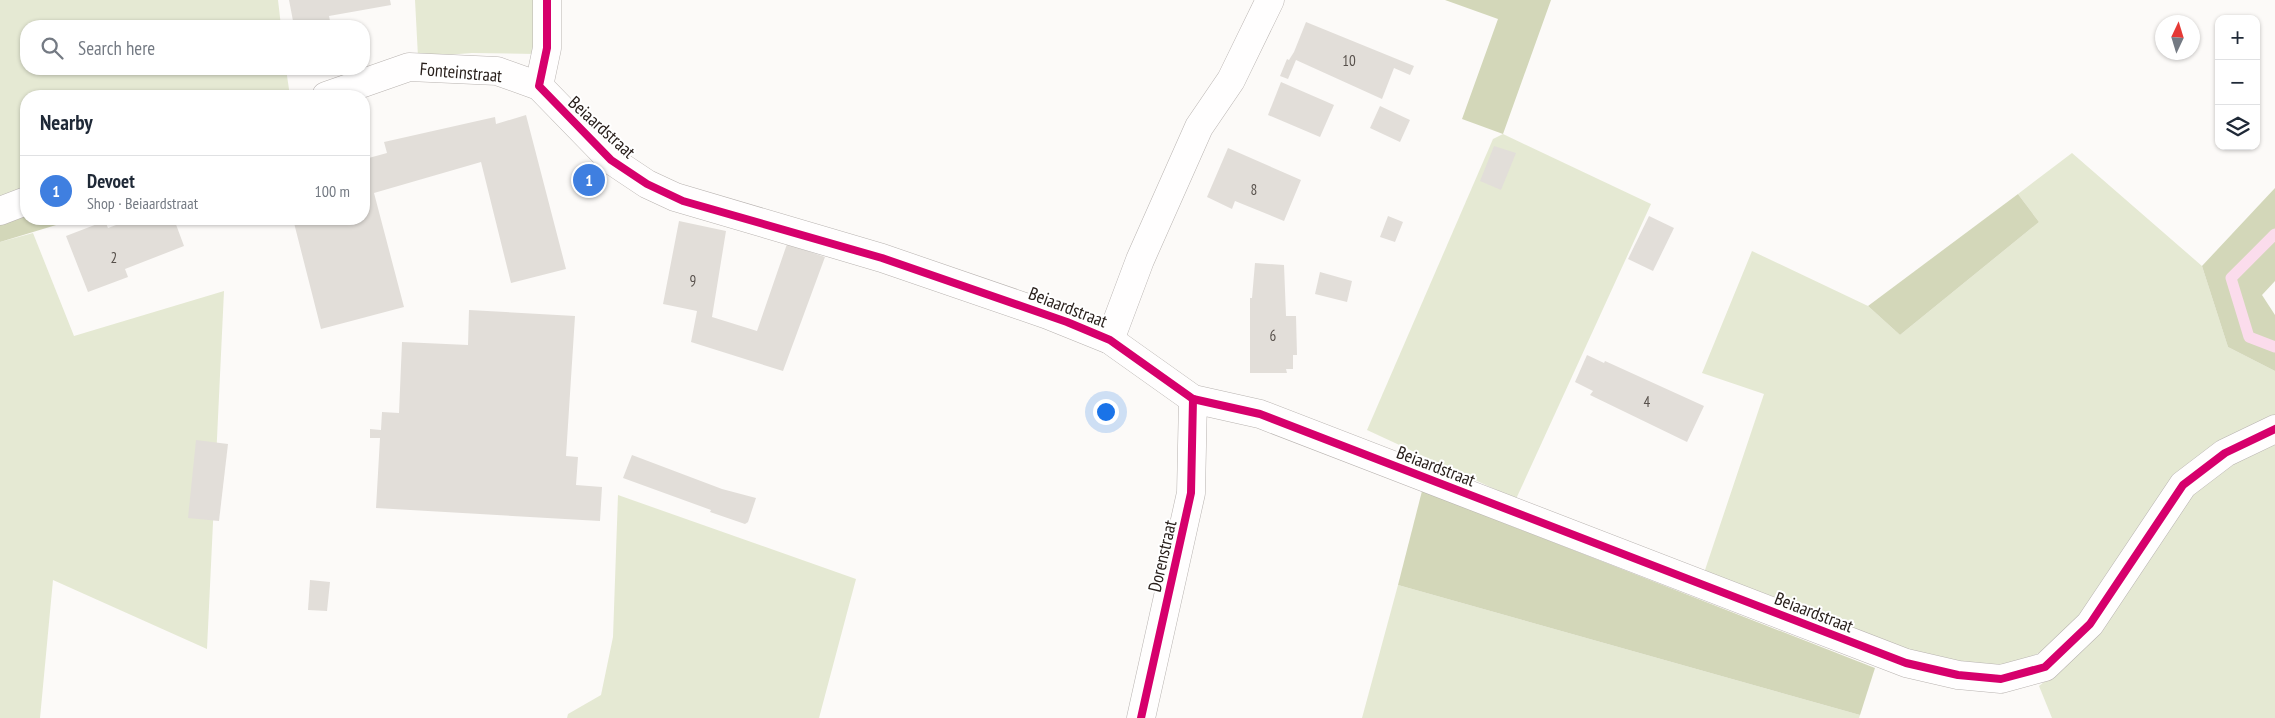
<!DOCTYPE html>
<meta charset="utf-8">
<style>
:root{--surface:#fff;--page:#f6f6f7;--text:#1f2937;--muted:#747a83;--line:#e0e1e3;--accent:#1a73e8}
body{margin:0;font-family:"PT Sans Narrow",sans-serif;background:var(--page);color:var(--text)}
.controls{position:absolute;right:15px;top:15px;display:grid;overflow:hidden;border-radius:10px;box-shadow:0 1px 4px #0004}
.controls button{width:45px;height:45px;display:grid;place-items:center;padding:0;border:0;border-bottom:1px solid var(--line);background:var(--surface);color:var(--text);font:25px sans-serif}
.compass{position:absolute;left:2155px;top:15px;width:45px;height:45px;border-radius:50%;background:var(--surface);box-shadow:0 1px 4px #0004;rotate:4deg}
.you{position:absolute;left:1105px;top:411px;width:18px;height:18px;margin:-12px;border:4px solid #fff;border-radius:50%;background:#1a73e8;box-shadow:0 0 0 8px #1a73e833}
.badge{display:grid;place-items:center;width:32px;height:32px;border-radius:50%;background:var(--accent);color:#fff;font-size:16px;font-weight:700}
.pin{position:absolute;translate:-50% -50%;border:2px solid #fff;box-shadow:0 1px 5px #0006}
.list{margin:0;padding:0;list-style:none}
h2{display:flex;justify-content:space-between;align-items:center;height:65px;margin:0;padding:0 20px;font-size:21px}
h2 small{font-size:16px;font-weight:400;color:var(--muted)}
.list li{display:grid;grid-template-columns:32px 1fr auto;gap:15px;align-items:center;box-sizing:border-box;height:70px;padding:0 20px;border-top:1px solid var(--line)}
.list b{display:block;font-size:19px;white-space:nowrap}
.list p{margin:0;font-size:16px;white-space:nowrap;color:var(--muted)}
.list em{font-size:16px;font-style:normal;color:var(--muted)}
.icon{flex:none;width:28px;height:28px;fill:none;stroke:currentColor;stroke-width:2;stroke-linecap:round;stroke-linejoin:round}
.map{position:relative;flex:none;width:2275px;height:718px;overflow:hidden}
.search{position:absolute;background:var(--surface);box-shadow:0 1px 4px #0004;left:20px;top:20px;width:350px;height:55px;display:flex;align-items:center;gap:12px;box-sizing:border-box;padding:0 18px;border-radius:20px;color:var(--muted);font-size:19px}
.panel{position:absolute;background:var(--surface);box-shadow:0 1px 4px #0004;left:20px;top:90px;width:350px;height:135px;border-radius:20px}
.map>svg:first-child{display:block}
</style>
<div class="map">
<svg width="2275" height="718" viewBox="0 0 2275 718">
<rect width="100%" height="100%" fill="#fcfaf8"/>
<g fill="#e5e9d3">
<path d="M0 0H278L281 26H26V69H286L290 96H26V190L0 198Z"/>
<path d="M415 0H540L535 54 472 53 418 57Z"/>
<path d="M1503 134 1651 204 1516 499 1367 430 1493 139Z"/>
<path d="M2072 153 2202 266 2228 347 2275 371V416L2241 430 2201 455 2176 475 2154 503 2082 613 2045 650 2026 659 2001 666 1942 661 1878 639 1704 573 1764 394 1702 373 1752 251 1868 306 1900 335 2039 222 2018 194Z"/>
<path d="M33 233 74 336 224 291 207 649 53 580 40 718H0V242Z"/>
<path d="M2275 442V718H2052L2039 686 2064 666 2201 483 2256 449Z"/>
<path d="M618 495 856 579 819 718H567L568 714 601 695 613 637Z"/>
<path d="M1398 585 1860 715 1859 718H1362Z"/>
</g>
<g fill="#d3d7b9">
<path d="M1445 0H1551L1503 134 1462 119 1498 19Z"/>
<path d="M2275 188V281L2262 295 2275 315V371L2228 347 2202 266Z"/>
<path d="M2018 194 2039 222 1900 335 1868 306Z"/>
<path d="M26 208V219H76L0 242V216Z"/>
<path d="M1422 491 1875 668 1860 715 1398 585Z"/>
</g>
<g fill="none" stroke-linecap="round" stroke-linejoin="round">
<path stroke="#fbdcec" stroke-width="11" d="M2275 234 2231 278 2249 337 2275 347"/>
</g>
<g fill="#e2ded9">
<path d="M289 0H390L391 5 329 16 331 26H294Z"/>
<path d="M1306 22 1414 66 1410 75 1394 68 1382 99 1296 60 1288 79 1280 76 1287 59 1289 60 1294 52Z"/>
<path d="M1281 82 1334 105 1320 137 1268 115Z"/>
<path d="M1380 106 1410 120 1400 142 1370 128Z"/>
<path d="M526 115 566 269 511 283 481 162 374 193 404 307 321 329 293 219H364V155L365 159 387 153 384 142 495 117 496 124Z"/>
<path d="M1494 146 1516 153 1501 190 1480 181Z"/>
<path d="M1228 148 1301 180 1284 221 1235 201 1232 209 1207 197Z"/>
<path d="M1388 216 1403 222 1395 242 1380 237Z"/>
<path d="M1649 216 1674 228 1653 271 1628 259Z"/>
<path d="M132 219H174L184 246 125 269 128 277 88 292 66 236 105 221 108 228Z"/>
<path d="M679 221 726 231 712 317 757 331 787 244 825 257 783 371 691 342 697 311 663 304Z"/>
<path d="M1255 263 1284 265 1286 316H1296L1297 355H1293V369H1286L1287 373H1250V298H1252Z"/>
<path d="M1320 272 1352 281 1347 302 1315 294Z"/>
<path d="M469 310 575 316 566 456 578 457 576 485 602 487 600 521 376 508 380 438H370V429L381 430 382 412 399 413 402 342 468 345Z"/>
<path d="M1587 355 1604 363 1605 361 1704 406 1687 442 1590 395 1593 391 1575 382Z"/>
<path d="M196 440 228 444 219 521 188 518Z"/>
<path d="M632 455 722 489 756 498 748 522 745 524 710 512 711 510 623 478Z"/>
<path d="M310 580 330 582 327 611 308 610Z"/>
</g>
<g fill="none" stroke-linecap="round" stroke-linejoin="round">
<g stroke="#b8b3b0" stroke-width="29">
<g id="minor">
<path d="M539 86 547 48V0"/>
<path d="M326 96 409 67 497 71 539 86 611 160 647 184 675 197 882 258 1048 315 1110 340 1193 399 1260 414 1906 663 1958 675 2001 679 2045 667 2090 624 2183 485 2225 453 2275 429"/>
<path d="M0 211 26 201"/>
<path d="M1110 340 1140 260 1199 127 1231 80 1270 0"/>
<path d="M1141 718 1191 493 1193 399"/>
</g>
</g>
<use href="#minor" stroke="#fffefe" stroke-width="28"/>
<g stroke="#fff" stroke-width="11">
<g id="cycleway">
<path d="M547 0V48L539 86 611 160 647 184 683 201 882 258 1067 322 1110 340 1193 399 1260 414 1906 663 1958 675 2001 679 2045 667 2090 624 2183 485 2225 453 2275 429"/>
<path d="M1141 718 1191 493 1193 399"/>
</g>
</g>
<use href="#cycleway" stroke="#d6006c" stroke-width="8"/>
</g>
<g text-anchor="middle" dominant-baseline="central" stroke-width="4" stroke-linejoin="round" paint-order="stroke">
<g font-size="15" fill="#57504b">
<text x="1349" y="60">10</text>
<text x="1254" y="189">8</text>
<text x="114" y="257">2</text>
<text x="693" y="280">9</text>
<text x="1273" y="335">6</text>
<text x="1647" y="401">4</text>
</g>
<g font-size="18" fill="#29201c" stroke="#fff">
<text transform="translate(461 72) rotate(5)">Fonteinstraat</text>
<text transform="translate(602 127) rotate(42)">Beiaardstraat</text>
<text transform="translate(1068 307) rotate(21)">Beiaardstraat</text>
<text transform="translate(1436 466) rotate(21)">Beiaardstraat</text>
<text transform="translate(1162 556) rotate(-77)">Dorenstraat</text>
<text transform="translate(1814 612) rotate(21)">Beiaardstraat</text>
</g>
</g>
</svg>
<div class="controls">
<button>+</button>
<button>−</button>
<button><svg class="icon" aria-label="layers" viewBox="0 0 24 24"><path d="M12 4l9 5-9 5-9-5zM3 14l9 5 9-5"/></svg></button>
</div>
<svg class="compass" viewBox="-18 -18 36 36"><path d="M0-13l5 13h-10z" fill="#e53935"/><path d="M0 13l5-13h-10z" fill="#747a83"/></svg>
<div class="you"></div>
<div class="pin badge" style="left:589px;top:180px;background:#3f7fe0">1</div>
<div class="search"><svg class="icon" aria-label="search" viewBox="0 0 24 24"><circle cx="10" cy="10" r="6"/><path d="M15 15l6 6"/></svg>Search here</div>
<section class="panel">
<h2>Nearby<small></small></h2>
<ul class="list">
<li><span class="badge" style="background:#3f7fe0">1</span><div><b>Devoet</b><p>Shop · Beiaardstraat</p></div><em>100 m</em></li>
</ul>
</section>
</div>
